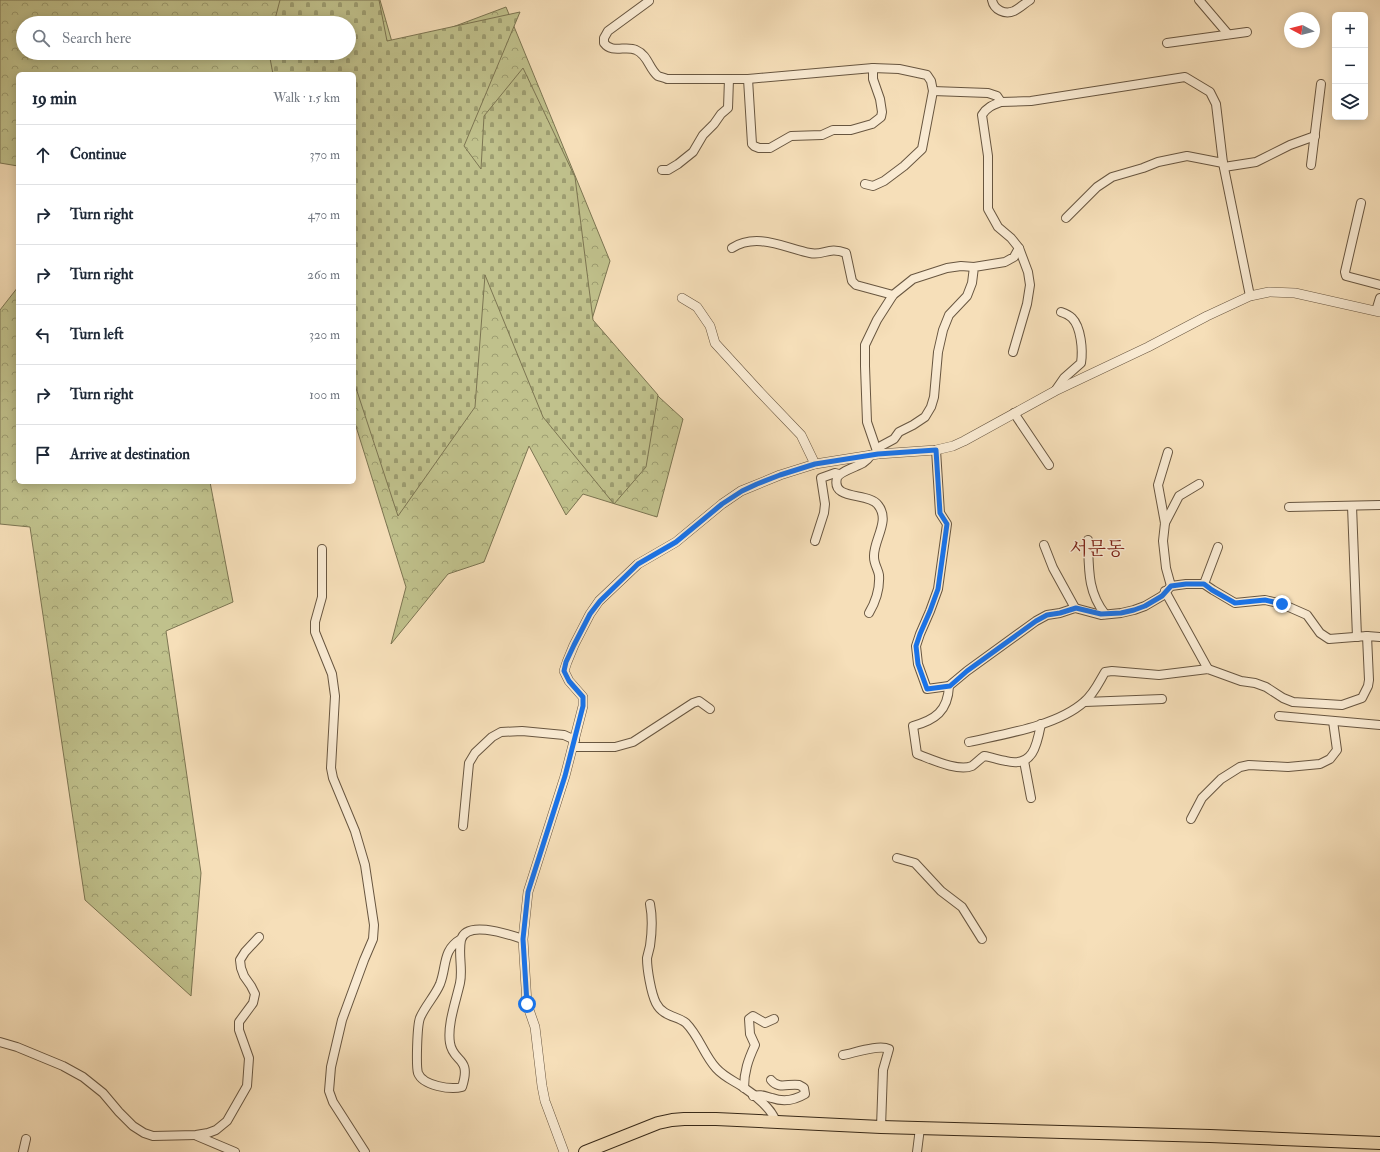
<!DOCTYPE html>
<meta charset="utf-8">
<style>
:root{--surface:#fff;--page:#f2f2f3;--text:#1f2937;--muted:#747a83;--line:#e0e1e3}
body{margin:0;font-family:"IM FELL Double Pica","Noto Serif KR",serif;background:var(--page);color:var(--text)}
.controls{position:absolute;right:12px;top:12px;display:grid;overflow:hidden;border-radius:6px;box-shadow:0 2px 10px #0003}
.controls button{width:36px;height:36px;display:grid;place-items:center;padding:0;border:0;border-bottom:1px solid var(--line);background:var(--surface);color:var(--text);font:20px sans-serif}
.compass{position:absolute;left:1284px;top:12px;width:36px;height:36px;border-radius:50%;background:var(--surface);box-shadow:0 2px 10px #0003;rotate:277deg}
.stop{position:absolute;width:12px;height:12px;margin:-9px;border:3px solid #1a73e8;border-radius:50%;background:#fff}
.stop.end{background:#1a73e8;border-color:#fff;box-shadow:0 1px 4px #0008}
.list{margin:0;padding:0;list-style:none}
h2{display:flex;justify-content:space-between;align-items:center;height:52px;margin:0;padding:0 16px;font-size:17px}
h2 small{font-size:13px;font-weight:400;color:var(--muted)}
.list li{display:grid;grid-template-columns:26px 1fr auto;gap:12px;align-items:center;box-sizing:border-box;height:60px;padding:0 16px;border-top:1px solid var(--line)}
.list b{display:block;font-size:15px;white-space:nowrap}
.list em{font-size:13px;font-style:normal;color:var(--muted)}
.icon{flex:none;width:22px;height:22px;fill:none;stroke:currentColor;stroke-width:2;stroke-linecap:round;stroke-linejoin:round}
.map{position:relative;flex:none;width:1380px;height:1152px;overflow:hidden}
.search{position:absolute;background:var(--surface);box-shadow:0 2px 10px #0003;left:16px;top:16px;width:340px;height:44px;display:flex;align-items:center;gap:10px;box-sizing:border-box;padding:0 14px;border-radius:22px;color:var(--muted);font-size:15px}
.panel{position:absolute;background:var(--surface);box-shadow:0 2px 10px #0003;left:16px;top:72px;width:340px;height:412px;border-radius:6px}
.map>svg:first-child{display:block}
</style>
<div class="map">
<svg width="1380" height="1152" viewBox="0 0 1380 1152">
<defs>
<pattern id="forest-crowns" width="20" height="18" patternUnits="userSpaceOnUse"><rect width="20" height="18" fill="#c0c18c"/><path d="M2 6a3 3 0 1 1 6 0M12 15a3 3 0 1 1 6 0" fill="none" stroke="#9d9d71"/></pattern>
<pattern id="cemetery-stones" width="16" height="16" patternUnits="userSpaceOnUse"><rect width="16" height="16" fill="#c0c18c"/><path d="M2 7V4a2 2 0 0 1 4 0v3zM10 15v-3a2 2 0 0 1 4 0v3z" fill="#9d9d71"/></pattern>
</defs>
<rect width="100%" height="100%" fill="#f6dfb9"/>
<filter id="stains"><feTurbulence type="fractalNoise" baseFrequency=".005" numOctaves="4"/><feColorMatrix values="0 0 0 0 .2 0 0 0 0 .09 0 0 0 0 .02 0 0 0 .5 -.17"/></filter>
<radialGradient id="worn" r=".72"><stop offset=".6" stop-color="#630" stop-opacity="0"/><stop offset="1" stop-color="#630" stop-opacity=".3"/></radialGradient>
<g fill="url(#forest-crowns)" stroke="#7c7552" fill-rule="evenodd">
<path d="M0 0H380L394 49 506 7 610 261 588 332 683 419 657 517 583 494 566 515 529 446 484 562 448 574 391 644 406 587 354 420V74H18V166L0 163ZM23 23H349V53H23Z"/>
<path d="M18 287V482H210L233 602 166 631 201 873 191 996 85 900 30 527 0 524V310Z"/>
</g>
<path fill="url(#cemetery-stones)" stroke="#7c7552" d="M280 0H379L387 41 520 12 464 146 481 169 484 116 523 68 575 177 593 320 658 395 646 467 614 504 543 417 485 275 475 407 398 516 355 385H354V74H273L269 53H349V23H274Z"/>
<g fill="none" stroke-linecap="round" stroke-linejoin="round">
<g stroke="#685640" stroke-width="10">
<g id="minor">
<path d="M992 0C994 10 1005 15 1014 11 1020 8 1025 3 1030 0"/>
<path d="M1199 0 1228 34"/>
<path d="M649 1 608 31 604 38V43C612 54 626 45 636 50 648 55 649 69 658 76 661 77 665 78 667 79H748L873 68 899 69 927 75 931 81 933 91 922 149 904 166 884 181 873 186 865 184"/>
<path d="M1167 43 1247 32"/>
<path d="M748 79 752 144 754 146 759 148H770L791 136 822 135 833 130H851L872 124 881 117 882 112 880 99 873 79V68"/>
<path d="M933 91 988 93 997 96 1001 102 1031 101 1185 77 1210 92 1216 104 1223 163 1250 296"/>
<path d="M1001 102C993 105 987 107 982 115L988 156V209L998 227 1011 238 1019 248 1028 272 1030 285 1027 304 1013 352"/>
<path d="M1311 165 1321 84"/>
<path d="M1224 167 1256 162 1290 145 1315 136"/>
<path d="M662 170H668L678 164 693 152 703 135 714 124 721 114 728 108 729 79"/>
<path d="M1361 203 1345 272 1346 276 1380 285"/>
<path d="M1066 218 1097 187 1112 177 1143 168 1158 162 1187 156 1223 163"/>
<path d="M732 248C757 232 785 248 810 253 824 256 828 246 846 253L852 281 856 285 893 295"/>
<path d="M1376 311 1380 298"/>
<path d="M1055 391 1064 378 1081 363C1083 350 1081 327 1072 318 1069 315 1064 313 1061 312"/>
<path d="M1014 413 1049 465"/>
<path d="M936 450 940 513 947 524 938 589 930 611 920 634 916 646 918 664 927 689 949 686"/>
<path d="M1168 452 1158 485 1165 523 1163 541 1166 568 1171 586"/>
<path d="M878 454 881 446 894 439 899 432 913 425 925 417 931 407 934 397 938 352 943 330 949 315 967 296 972 283 974 267 1005 262 1014 257 1019 248"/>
<path d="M878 454 867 422 865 366V345L877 320 893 295 913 279 947 268 961 266 974 267"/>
<path d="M1352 506 1357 637"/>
<path d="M1289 507 1380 505"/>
<path d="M1165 523 1179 496 1199 484"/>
<path d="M1088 540C1089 568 1087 591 1105 614"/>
<path d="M815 541 824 513 825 504 821 478 835 473 839 474"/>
<path d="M1044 545 1053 568 1075 608"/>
<path d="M322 549V597L315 622V632L332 674 335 696 331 768 333 778 355 831 365 865 374 925 373 939 364 960 342 1020 331 1067 329 1091 333 1102 365 1152"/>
<path d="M1204 584 1218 547"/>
<path d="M1165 591 1208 669"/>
<path d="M869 613C876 601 880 589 879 575 878 569 874 564 874 557 873 540 891 521 878 505 869 492 831 501 837 478 839 472 856 467 863 463 866 461 869 458 871 455"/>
<path d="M1085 702 1162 699"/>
<path d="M1279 716 1380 725"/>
<path d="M1041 724C1037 745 1033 768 1006 761 998 760 992 757 984 756 980 759 976 763 972 766 958 772 931 759 917 754L913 726C935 720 948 711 949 686L967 671 1036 621 1047 615 1060 613 1075 608 1101 615 1121 613 1134 610 1145 606 1162 596 1171 586 1186 584H1204L1213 590 1235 603 1265 600 1282 604 1307 615 1320 633 1329 639 1367 636"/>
<path d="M969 742C1004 734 1057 726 1084 702 1094 694 1099 682 1105 672L1112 671 1159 675 1208 669 1241 681 1255 683 1266 687 1283 698 1293 702 1342 705 1362 698 1368 686 1369 680 1367 636 1380 637"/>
<path d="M573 747H615L633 742 693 703 699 701 710 709"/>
<path d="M1024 761 1031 798"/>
<path d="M1191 819 1202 798 1221 779 1240 767 1249 765 1288 767 1320 764 1330 759 1337 750 1333 721"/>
<path d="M463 826 469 763 475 753 492 737 501 732 522 731 564 735 575 740"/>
<path d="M897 858 915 863 941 891 962 907 982 939"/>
<path d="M650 904C653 919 652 932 650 946 649 950 648 954 647 958 647 969 651 993 656 1003 663 1017 678 1016 686 1023 699 1036 704 1055 716 1068 724 1077 734 1081 743 1087 755 1095 772 1109 776 1122"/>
<path d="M461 939C442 950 447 966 440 984 435 996 425 1006 420 1018 417 1026 416 1066 418 1073 423 1086 451 1090 462 1087 472 1056 453 1063 450 1043 447 1025 456 1001 460 983 463 969 458 954 461 940 466 919 510 935 523 939"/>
<path d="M0 1042 17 1047 63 1066 83 1077 103 1093 119 1112 133 1126 144 1133 153 1136 196 1135 208 1133 216 1130 227 1121 247 1086 249 1058 239 1030V1022L253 1003 255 994 251 986 244 976 241 968 240 960 245 952 259 937"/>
<path d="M843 1055C854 1053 879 1044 889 1049L883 1070 881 1127"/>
<path d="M744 1088C744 1072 748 1060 755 1045L750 1034 749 1019 753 1016 765 1023 774 1019"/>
<path d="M753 1096C761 1094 764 1096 772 1098 783 1102 795 1100 805 1094L804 1088C803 1087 801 1086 799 1085 789 1083 779 1090 771 1080"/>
<path d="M197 1136 235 1152"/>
<path d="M23 1152 26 1139"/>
<path d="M917 1152 920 1128"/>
</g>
</g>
<g stroke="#685640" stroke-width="10">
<g id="tertiary">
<path d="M682 298 697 307 710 326 715 343 758 390 801 435 815 464"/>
<path d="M564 1152 545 1101 542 1086 535 1027 527 1004 523 939 528 892 565 776 583 706V697L569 681 564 671 567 662 574 645 590 614 599 601 638 564 676 542 722 504 741 491 780 475 815 464 878 454 936 450 953 446 964 441 1055 391 1148 347 1207 316 1250 296 1269 292 1295 293 1380 312"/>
</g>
</g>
<g stroke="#382918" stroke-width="14">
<path id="primary" d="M585 1152 658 1123 672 1120 684 1119H716L881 1127 1210 1136 1380 1143"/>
</g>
<use href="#minor" stroke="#f9ead2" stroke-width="8"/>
<use href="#tertiary" stroke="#f9ead2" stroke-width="9"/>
<use href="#primary" stroke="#f6dfb9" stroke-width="12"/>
</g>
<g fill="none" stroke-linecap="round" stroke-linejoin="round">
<path stroke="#1a73e8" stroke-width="5" d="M527 1004 523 939 528 892 565 776 583 706V697L569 681 564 671 566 662 574 645 590 614 600 601 638 564 676 542 722 504 742 491 757 484 780 475 815 464 878 454 936 450 940 513 947 524 938 589 930 611 920 634 916 646 918 664 927 689 950 686 967 671 1036 621 1047 615 1060 613 1076 608 1101 614 1121 613 1134 610 1145 606 1162 596 1171 586 1186 584H1204L1212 590 1235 603 1265 600 1282 604"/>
</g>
<g text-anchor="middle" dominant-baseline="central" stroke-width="3" stroke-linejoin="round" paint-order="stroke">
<g font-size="19" fill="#7a1f14" stroke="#f9ead2">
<text x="1097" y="549">서문동</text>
</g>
</g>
<rect width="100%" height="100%" filter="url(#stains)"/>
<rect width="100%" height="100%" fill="url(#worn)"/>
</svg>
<div class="controls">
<button>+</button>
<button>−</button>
<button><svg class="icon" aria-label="layers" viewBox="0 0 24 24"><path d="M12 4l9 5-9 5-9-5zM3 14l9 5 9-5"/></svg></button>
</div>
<svg class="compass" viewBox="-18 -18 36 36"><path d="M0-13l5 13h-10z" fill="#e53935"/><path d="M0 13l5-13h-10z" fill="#747a83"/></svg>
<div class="stop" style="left:527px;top:1004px"></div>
<div class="stop end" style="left:1282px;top:604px"></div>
<div class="search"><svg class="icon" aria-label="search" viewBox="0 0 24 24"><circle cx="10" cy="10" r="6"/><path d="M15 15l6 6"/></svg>Search here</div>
<section class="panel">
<h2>19 min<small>Walk · 1.5 km</small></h2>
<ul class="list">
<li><svg class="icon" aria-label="ahead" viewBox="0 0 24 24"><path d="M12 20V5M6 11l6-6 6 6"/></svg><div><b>Continue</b></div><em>370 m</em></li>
<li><svg class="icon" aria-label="right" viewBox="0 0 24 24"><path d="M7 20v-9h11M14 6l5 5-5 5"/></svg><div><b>Turn right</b></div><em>470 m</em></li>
<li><svg class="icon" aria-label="right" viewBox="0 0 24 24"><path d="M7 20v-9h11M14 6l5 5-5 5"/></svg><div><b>Turn right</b></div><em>260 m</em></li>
<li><svg class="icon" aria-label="left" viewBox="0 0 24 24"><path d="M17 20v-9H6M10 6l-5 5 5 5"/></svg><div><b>Turn left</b></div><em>320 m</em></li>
<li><svg class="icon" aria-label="right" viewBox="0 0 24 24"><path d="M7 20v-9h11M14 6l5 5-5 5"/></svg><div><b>Turn right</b></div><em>100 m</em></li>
<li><svg class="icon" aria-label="arrive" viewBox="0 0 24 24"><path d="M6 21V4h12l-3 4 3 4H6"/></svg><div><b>Arrive at destination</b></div></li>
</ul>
</section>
</div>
